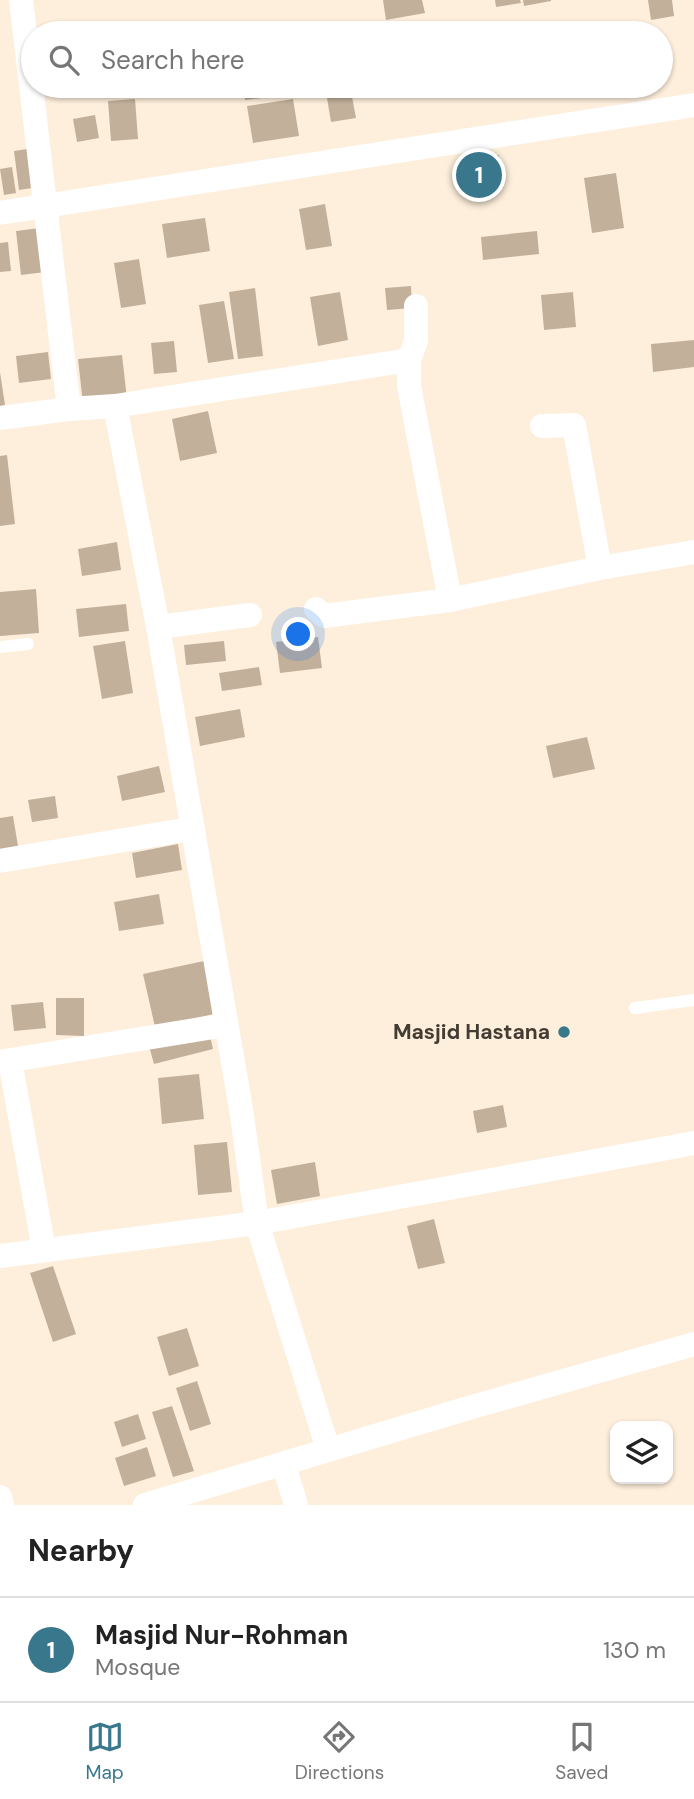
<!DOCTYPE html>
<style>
:root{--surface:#fff;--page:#f6f6f6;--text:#222;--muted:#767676;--line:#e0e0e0;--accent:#39778d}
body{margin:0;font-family:"DM Sans",sans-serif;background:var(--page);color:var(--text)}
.controls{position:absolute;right:21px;bottom:21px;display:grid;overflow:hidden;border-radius:14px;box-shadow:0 2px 5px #0004}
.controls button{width:63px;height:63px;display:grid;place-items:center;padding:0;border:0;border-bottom:2px solid var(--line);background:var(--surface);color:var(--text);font:35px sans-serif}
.you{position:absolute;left:299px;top:635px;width:24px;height:24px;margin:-18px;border:5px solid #fff;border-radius:50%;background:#1a73e8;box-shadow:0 0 0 10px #1a73e833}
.badge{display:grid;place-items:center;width:46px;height:46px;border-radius:50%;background:var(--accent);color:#fff;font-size:23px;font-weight:700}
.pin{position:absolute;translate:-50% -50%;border:4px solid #fff;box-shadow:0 2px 7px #0006}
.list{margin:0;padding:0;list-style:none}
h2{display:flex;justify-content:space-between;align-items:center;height:91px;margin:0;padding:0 28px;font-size:30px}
h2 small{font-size:23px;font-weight:400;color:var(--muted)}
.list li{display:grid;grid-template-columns:46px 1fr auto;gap:21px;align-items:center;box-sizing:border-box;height:105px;padding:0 28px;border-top:2px solid var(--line)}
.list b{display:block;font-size:26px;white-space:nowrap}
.list p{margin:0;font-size:23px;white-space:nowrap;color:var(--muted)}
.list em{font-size:23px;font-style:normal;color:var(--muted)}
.icon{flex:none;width:38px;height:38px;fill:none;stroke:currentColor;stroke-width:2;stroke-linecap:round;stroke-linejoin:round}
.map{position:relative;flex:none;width:694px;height:1505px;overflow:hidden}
.search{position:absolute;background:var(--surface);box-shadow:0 2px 5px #0004;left:21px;right:21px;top:21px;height:77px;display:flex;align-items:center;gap:18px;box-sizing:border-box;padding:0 24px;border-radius:38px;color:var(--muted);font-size:26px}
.sheet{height:196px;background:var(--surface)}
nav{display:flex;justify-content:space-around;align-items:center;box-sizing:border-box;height:98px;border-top:2px solid var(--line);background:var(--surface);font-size:19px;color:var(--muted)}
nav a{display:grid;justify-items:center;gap:4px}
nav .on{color:var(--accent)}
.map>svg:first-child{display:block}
</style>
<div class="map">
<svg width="694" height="1505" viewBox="0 0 694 1505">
<rect width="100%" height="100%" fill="#feefdc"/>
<g fill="#c2b09a">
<path d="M383 0H422L425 13 386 20Z"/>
<path d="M495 0H520L521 3 496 7Z"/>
<path d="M523 0H551V1L524 6Z"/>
<path d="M648 0H672L674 16 651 20Z"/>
<path d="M244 86H293L294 94 245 100Z"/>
<path d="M325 86H350L356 118 331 122Z"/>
<path d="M563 86H583L584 95 565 98Z"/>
<path d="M135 99 138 139 111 141 108 101Z"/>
<path d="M293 99 299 136 253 143 247 106Z"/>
<path d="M95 115 99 138 77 142 73 119Z"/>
<path d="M34 148 39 187 19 190 14 151Z"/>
<path d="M499 155 502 183 465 188 462 160Z"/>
<path d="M12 167 16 193 4 195 0 169Z"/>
<path d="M616 173 624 228 592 233 584 178Z"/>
<path d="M325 204 332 246 306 250 299 209Z"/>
<path d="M205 218 210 251 167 258 162 224Z"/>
<path d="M40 228 45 272 21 275 16 231Z"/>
<path d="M537 231 539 254 483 260 481 237Z"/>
<path d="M8 242 11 271 0 272V243Z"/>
<path d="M139 259 146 304 121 308 114 263Z"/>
<path d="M411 286 412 308 387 310 385 288Z"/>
<path d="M255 288 263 356 238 359 229 292Z"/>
<path d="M340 292 348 340 318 346 310 297Z"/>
<path d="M573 292 576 327 544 330 541 295Z"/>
<path d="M224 301 234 359 208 363 199 305Z"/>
<path d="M694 340V367L653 372 651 344Z"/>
<path d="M174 341 177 372 154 374 151 343Z"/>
<path d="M48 352 51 379 19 383 16 356Z"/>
<path d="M122 355 127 399 83 404 78 359Z"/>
<path d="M0 372 5 405 0 406Z"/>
<path d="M208 411 217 453 180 461 172 419Z"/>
<path d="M7 455 15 524 0 526V456Z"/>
<path d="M117 542 121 570 82 576 78 549Z"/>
<path d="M36 589 39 633 0 636V592Z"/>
<path d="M126 604 129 631 79 637 76 609Z"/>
<path d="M318 637 322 668 280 673 276 642Z"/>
<path d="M125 641 133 693 102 699 93 646Z"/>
<path d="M224 641 226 661 186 665 184 645Z"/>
<path d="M259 667 262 685 222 691 219 673Z"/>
<path d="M240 709 245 737 200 746 195 717Z"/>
<path d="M587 737 595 769 553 778 546 746Z"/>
<path d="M159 766 165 792 122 801 117 776Z"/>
<path d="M55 796 58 818 32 822 28 800Z"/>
<path d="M13 816 19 852 0 856V818Z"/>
<path d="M178 844 182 870 136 878 132 853Z"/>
<path d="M159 894 164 924 119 931 114 902Z"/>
<path d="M204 961 214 1014 155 1027 143 974Z"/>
<path d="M56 998H84V1036L56 1035Z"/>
<path d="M43 1002 46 1028 14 1031 11 1005Z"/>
<path d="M209 1031 213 1049 154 1064 149 1046Z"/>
<path d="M199 1074 204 1119 162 1124 158 1078Z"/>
<path d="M503 1105 507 1127 477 1133 473 1111Z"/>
<path d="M227 1142 232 1192 198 1195 194 1145Z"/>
<path d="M315 1162 320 1196 277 1204 271 1170Z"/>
<path d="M434 1219 445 1263 418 1269 407 1226Z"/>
<path d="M53 1266 76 1334 53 1342 30 1273Z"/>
<path d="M187 1328 199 1366 169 1376 157 1337Z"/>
<path d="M197 1381 211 1424 190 1431 176 1388Z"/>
<path d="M172 1406 194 1471 173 1477 152 1412Z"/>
<path d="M138 1414 146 1439 122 1447 114 1422Z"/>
<path d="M147 1447 156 1476 124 1486 115 1458Z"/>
</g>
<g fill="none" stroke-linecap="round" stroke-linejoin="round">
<g stroke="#fff" stroke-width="12">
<path d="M0 647 28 644"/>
<path d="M635 1008 694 1000"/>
</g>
<g stroke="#fff" stroke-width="24">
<path d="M21 0 69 409 115 406 158 627 241 1109 257 1223 328 1449"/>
<path d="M0 213 694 105"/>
<path d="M409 360 416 341V306"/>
<path d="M115 406 409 360V386L450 600 600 568 694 552"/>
<path d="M0 418 69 409"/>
<path d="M542 426 574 425 600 568"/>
<path d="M316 609 324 616 450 600"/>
<path d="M158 627 250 615"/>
<path d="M0 861 190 829"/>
<path d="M10 1061 44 1250"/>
<path d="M0 1062 226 1025"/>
<path d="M0 1256 257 1223 694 1143"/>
<path d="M284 1465 296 1505"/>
<path d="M0 1497 2 1505"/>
<path d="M145 1505 465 1409 694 1344"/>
</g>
</g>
<circle fill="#39778d" stroke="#feefdc" stroke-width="2.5" cx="564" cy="1032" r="7"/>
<g text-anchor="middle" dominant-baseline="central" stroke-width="5" stroke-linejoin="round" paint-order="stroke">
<g font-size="21" font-weight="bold" fill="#433c32" stroke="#feefdc" text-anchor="end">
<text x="550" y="1032">Masjid Hastana</text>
</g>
</g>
</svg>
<div class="controls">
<button><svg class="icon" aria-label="layers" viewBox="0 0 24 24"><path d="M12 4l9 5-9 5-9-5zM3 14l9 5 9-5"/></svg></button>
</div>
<div class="you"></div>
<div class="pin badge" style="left:479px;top:175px">1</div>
<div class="search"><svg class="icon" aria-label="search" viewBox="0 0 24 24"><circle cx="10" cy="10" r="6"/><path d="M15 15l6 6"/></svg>Search here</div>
</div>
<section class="sheet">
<h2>Nearby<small></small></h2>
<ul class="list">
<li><span class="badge">1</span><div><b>Masjid Nur-Rohman</b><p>Mosque</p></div><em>130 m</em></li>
</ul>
</section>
<nav>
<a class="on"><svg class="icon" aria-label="map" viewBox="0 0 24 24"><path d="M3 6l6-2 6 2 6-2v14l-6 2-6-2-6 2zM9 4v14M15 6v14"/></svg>Map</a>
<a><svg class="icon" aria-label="directions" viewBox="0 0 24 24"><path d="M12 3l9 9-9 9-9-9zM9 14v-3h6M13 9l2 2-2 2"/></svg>Directions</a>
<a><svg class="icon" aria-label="saved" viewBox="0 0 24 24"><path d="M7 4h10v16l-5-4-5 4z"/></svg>Saved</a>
</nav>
